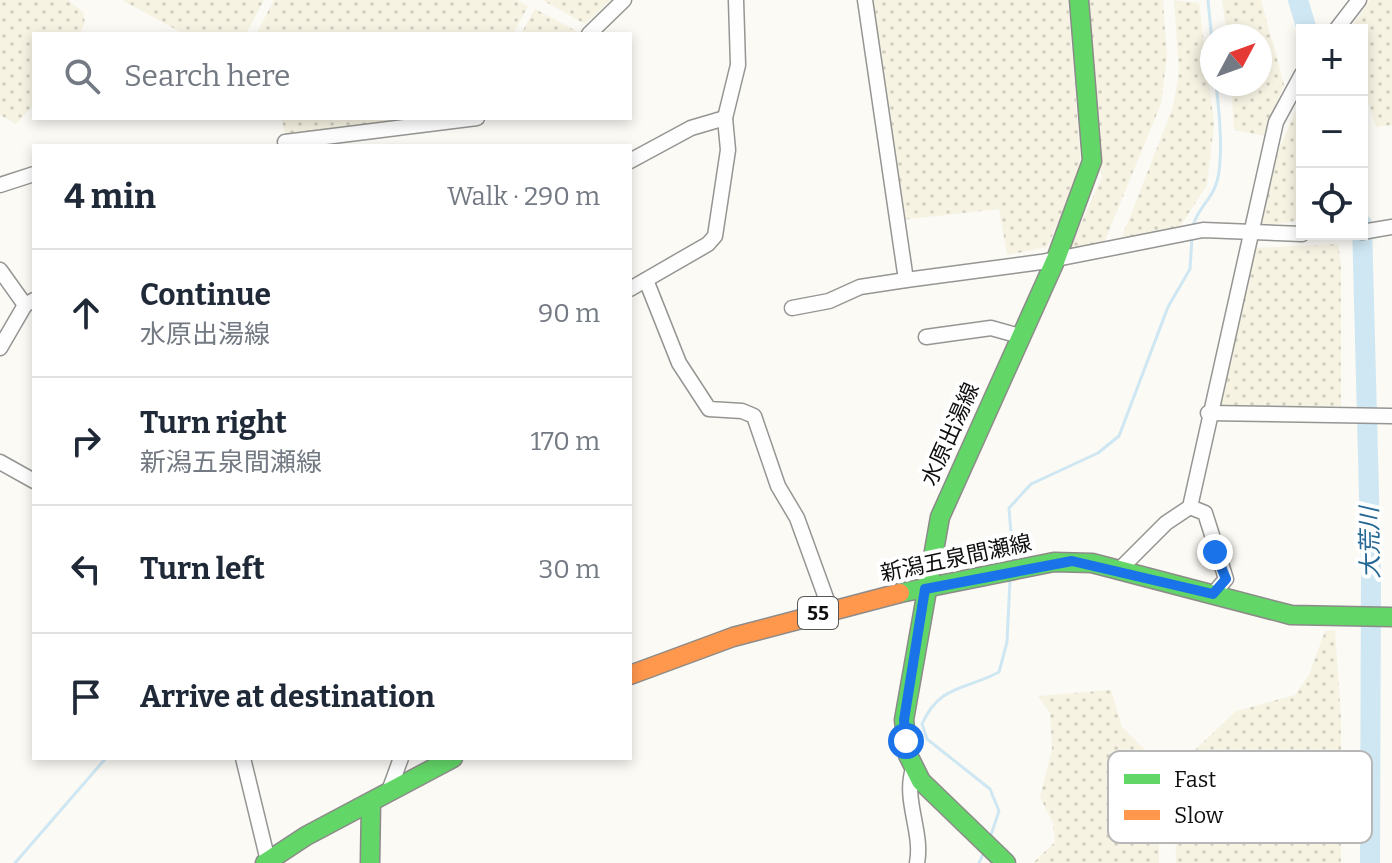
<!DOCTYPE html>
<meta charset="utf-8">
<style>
:root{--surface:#fff;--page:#f6f6f7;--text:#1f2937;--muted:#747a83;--line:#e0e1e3}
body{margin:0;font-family:Bitter,"Noto Sans JP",serif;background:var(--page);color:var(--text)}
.controls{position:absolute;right:24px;top:24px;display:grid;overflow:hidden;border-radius:0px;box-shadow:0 4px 12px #0003}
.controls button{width:72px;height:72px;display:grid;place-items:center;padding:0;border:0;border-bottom:2px solid var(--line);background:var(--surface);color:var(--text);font:40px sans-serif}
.compass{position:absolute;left:1200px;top:24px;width:72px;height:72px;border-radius:50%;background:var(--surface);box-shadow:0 4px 12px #0003;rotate:49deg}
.stop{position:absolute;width:24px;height:24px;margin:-18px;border:6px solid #1a73e8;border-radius:50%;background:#fff}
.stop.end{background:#1a73e8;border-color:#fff;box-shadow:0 2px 8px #0008}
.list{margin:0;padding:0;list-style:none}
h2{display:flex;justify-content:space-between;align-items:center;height:104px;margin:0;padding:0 32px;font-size:34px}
h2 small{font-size:26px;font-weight:400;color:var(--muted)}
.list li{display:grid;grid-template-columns:52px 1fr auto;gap:24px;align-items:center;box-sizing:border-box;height:128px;padding:0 32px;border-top:2px solid var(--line)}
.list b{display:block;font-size:30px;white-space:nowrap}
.list p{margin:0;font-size:26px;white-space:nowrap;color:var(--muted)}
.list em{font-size:26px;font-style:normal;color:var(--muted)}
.icon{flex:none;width:44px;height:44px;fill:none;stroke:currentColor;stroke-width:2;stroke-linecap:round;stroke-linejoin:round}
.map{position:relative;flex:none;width:1392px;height:863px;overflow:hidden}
.search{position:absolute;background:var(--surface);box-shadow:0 4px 12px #0003;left:32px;top:32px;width:600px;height:88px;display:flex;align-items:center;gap:20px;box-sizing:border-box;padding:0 28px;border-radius:0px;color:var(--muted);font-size:30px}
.panel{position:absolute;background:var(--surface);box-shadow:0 4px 12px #0003;left:32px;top:144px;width:600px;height:616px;border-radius:0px}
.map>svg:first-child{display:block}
</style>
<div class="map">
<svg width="1392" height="863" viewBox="0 0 1392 863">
<defs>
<pattern id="farmland-dots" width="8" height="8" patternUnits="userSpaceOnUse" patternTransform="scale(2)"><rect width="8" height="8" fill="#f6f3e3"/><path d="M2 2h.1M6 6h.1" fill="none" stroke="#d2cfc2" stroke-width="1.8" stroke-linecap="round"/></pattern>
</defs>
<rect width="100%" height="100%" fill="#fbfaf5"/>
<g fill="url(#farmland-dots)">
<path d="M0 0H68L83 12 85 23 79 34H34V104L16 124 0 115Z"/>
<path d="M122 0H264L246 34H184Z"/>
<path d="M274 0H517L528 6 513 34H256Z"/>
<path d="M542 0H611L585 24Z"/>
<path d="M870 0H1068L1080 152 1079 176 1047 247 1007 255 999 209 901 220Z"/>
<path d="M1086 0H1163L1167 56 1161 104 1103 245 1073 249 1071 246 1102 177Z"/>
<path d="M1174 0 1199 3 1214 124 1207 185 1179 228 1120 242 1173 107 1179 72Z"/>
<path d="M1222 0H1261L1284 84 1265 136 1234 130 1231 84H1260V36H1227Z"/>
<path d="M1370 0H1392V125L1376 127 1362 83V30H1349Z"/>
<path d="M535 9 578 32 521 34Z"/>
<path d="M1296 110 1302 124V220L1260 227 1279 149Z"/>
<path d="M281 118H419L286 136Z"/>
<path d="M1338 244 1341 264V406L1220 408 1256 248Z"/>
<path d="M1335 630 1341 717V863H1176L1174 770 1236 711 1295 695 1309 675 1325 631Z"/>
<path d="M1111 690 1122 727 1152 757 1159 781V863H1033L1055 842 1053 823 1040 797 1052 749 1050 713 1038 696Z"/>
</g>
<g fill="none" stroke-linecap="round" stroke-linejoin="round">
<g stroke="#cee7f2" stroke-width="3">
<path d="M1208 0 1212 42"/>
<path d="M1193 226C1197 210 1209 202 1215 187 1225 164 1219 109 1216 84"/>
<path d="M1013 560 1009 508 1031 484 1098 453 1119 436 1168 307 1190 269 1192 238"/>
<path d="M990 838 999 811 990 789 927 739 922 724C940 684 966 690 999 672L1007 642 1010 580"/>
<path d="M15 863 106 758"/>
<path d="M979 863 984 852"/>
</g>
<g stroke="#cee7f2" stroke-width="20">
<path d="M1298 0 1307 30"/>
<path d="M1362 224 1371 572 1370 863"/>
</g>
<g stroke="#959593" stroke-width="17">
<g id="street">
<path d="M865 0 906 280 1041 262 1203 230 1302 234"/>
<path d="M1336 30 1359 0"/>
<path d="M589 34 624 0"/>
<path d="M285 142 477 118"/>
<path d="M630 161 691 128 725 118"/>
<path d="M0 185 34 174"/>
<path d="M1362 232 1392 227"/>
<path d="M0 270 25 305"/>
<path d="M646 280 679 363 709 409 742 411 754 416 778 486 797 518 830 609"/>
<path d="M630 289 708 244 715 236 728 150 725 118 738 65 736 0"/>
<path d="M792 308 829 301 860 287 906 280"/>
<path d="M926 337 991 328 1020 336"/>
<path d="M0 348 25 305 34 300"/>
<path d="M1208 413 1391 416"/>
<path d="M0 462 34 481"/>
<path d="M1190 507 1205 513 1226 579 1213 594"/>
<path d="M1118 571 1166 523 1190 507 1276 122 1302 74"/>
<path d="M243 758 268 861"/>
<path d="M913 769C903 800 923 832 917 863"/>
<path d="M389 791 401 758"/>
</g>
</g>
<g stroke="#8c8b89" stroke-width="21">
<g id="fast">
<path d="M900 593 1054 562 1092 563 1291 615 1392 617"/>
<path d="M265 863 306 836 453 758"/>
<path d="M370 863 371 802"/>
<path d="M1006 863 921 781 908 755 904 720 940 517 1056 259 1092 161 1079 0"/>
</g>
</g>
<g stroke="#8c8b89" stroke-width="21">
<path id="slow" d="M630 675 733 637 900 593"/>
</g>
<use href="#street" stroke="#fefefe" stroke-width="14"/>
<use href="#fast" stroke="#63d668" stroke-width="18"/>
<use href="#slow" stroke="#ff974d" stroke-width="18"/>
</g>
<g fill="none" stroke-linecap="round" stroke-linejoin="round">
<path stroke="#1a73e8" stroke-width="10" d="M906 741 904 720 925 589 1072 561 1213 594 1226 579 1215 552"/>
</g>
<g text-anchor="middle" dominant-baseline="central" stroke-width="8" stroke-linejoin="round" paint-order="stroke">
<rect fill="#fff" stroke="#575757" stroke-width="2" x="798" y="597" width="40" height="32" rx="6"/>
<g font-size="20" font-weight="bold" fill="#0f0f0f">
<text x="818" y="613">55</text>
</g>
<g font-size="22" fill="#0f0f0f" stroke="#fff">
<text transform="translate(950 434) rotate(-66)">水原出湯線</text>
<text transform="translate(956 558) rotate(-12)">新潟五泉間瀬線</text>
</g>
<g font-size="24" font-style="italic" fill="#246895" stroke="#fff">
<text transform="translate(1370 543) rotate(-91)">大荒川</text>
</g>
</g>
<rect x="1108" y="751" width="264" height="92" rx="12" fill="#fff" stroke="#b7b7b7" stroke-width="2"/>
<rect x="1124" y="774" width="36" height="10" fill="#63d668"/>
<rect x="1124" y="810" width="36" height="10" fill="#ff974d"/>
<g font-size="22" fill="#0f0f0f">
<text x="1174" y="787">Fast</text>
<text x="1174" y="823">Slow</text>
</g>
</svg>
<div class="controls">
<button>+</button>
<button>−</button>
<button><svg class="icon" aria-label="locate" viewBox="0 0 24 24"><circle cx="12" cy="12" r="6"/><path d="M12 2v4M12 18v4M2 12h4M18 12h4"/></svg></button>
</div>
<svg class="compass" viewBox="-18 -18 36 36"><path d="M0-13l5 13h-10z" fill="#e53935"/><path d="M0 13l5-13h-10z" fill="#747a83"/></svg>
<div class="stop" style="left:906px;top:741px"></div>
<div class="stop end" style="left:1215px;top:552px"></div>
<div class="search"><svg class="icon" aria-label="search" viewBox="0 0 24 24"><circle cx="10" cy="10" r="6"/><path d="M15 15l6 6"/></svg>Search here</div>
<section class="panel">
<h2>4 min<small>Walk · 290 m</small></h2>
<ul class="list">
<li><svg class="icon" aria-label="ahead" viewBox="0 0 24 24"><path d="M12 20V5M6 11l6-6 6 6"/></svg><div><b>Continue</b><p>水原出湯線</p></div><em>90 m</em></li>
<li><svg class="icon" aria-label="right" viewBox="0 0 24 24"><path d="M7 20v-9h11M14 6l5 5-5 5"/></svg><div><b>Turn right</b><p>新潟五泉間瀬線</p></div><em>170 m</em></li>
<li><svg class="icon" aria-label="left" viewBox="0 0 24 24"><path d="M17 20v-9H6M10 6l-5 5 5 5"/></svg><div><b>Turn left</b></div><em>30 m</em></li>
<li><svg class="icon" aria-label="arrive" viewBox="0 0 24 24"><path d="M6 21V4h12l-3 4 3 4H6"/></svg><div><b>Arrive at destination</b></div></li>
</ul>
</section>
</div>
